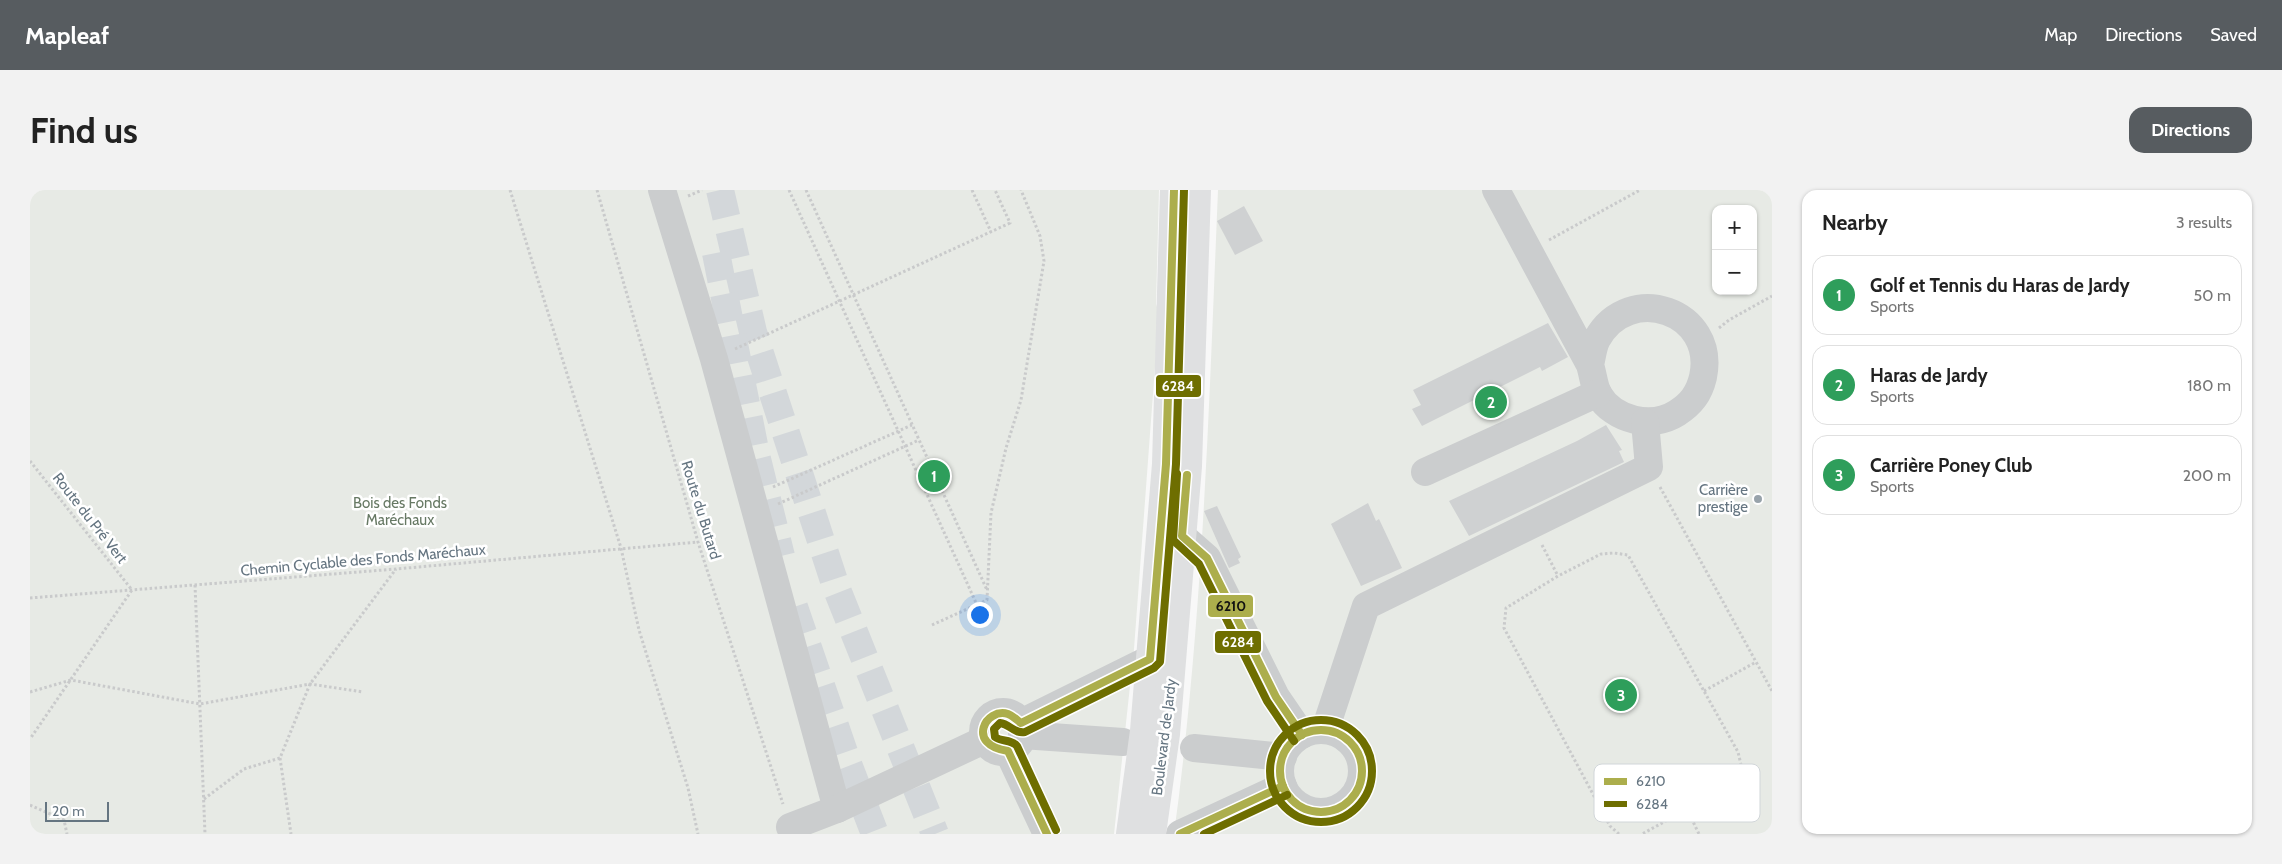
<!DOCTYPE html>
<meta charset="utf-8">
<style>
:root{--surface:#fff;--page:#f2f2f2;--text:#222;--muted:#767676;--line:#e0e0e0;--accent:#575c60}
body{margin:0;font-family:Cabin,sans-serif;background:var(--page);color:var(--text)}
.controls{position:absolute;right:15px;top:15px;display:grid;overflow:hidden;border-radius:10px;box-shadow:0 1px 4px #0004}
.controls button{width:45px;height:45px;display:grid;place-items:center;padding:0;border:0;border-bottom:1px solid var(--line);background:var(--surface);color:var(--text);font:25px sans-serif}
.scale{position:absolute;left:15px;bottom:12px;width:64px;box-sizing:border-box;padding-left:5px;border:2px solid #657581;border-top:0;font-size:14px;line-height:18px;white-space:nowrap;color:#657581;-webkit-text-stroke:4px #fff;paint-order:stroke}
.you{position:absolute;left:949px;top:424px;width:18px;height:18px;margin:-12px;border:4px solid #fff;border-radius:50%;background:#1a73e8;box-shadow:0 0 0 8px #1a73e833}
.badge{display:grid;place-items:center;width:32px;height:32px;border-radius:50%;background:var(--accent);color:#fff;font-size:16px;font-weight:700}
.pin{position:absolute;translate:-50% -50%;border:2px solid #fff;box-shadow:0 1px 5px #0006}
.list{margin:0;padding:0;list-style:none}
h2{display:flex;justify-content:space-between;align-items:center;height:65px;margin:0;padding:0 20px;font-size:21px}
h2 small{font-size:16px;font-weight:400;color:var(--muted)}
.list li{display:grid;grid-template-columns:32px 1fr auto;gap:15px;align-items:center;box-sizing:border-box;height:80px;margin:0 10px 10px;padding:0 10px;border:1px solid var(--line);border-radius:15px}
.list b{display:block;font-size:19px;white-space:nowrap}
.list p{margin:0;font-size:16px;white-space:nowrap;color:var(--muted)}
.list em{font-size:16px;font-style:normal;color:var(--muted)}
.map{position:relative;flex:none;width:1742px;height:644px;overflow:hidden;border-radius:15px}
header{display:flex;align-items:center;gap:30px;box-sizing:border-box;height:70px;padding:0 25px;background:var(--accent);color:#fff}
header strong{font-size:24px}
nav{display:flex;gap:28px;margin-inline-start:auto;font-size:18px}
.intro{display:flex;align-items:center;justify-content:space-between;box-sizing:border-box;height:120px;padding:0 30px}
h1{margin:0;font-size:35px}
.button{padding:12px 22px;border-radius:15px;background:var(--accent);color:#fff;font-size:18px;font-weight:700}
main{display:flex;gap:30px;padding:0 30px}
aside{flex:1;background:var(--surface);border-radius:15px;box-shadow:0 1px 4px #0004}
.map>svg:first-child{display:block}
</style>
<header>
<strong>Mapleaf</strong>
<nav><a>Map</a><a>Directions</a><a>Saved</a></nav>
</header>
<div class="intro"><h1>Find us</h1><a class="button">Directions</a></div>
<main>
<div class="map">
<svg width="1742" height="644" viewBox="0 0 1742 644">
<rect width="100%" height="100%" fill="#f8f8f8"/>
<g fill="#e7eae5" fill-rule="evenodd">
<path d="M0 0H1129L1126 114 1129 123 1104 459 1084 644H0Z"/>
<path d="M1188 0H1742V644H1144C1173 431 1179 215 1188 0ZM1686 19H1723V101H1686Z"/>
</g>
<g fill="#cfd1d2">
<path d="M1214 16 1233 51 1205 65 1187 31Z"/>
<path d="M1518 133 1538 167 1512 181 1510 177 1392 236 1382 219 1391 215 1383 200Z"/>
<path d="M1576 235 1592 260 1589 261 1594 272 1439 346 1419 311 1547 251Z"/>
<path d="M1338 313 1346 331 1349 329 1372 378 1331 396 1301 334Z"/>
<path d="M1187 316 1211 367 1208 369 1210 373 1199 378 1174 321Z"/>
</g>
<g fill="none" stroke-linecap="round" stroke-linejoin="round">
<g stroke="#d3d7da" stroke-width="28" stroke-dasharray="28 14" stroke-linecap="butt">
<path d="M690 0 723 142 806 397 905 644"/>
<path d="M686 63 726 265 751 366"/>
<path d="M764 417 818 574 845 644"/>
</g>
<g stroke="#c9cacb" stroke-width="3" stroke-dasharray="2.5 2.5" stroke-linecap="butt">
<path d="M480 0 591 358 609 440 658 598 668 644"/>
<path d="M567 0 668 352 753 614"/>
<path d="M759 0 947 415"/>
<path d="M776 0 957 400"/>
<path d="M942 0 961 42"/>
<path d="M658 6 672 0"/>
<path d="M1519 50 1610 0"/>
<path d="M1689 138 1699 130 1742 106"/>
<path d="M705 159 980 33 965 0"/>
<path d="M0 271 102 400 0 549"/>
<path d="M743 297 882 235"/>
<path d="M1630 297 1742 501"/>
<path d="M748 314 889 250"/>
<path d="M1512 355 1528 386"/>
<path d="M165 395 175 644"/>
<path d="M0 408 366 379 668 352"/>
<path d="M902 435 957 410 961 323 976 258 991 210 1014 71 1010 46 991 0"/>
<path d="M1674 501 1726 472"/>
<path d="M0 502 41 490 170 514 280 494 333 502"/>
<path d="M250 568 261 644"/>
<path d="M174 609 214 579 250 568 280 494 366 379"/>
<path d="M0 615 34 630 37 644"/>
<path d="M1657 619 1669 644"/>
<path d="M1589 644 1580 636 1474 438 1476 418 1528 386 1571 364 1584 363 1598 365 1708 562 1712 579 1707 592 1612 644"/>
</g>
<g stroke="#cbcdce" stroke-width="28">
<path d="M632 0 684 169 807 619"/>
<path d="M1466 0 1560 175C1563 184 1564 196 1568 204 1584 231 1622 239 1647 223 1661 214 1669 204 1673 187 1687 121 1599 91 1567 149 1563 156 1562 167 1560 175"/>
<path d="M1395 282 1568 203"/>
<path d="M1152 346 1177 368 1246 507 1272 545"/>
<circle cx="973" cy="542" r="20"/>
<path d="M991 533 1120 469"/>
<path d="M1295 540 1336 416 1619 277 1615 232"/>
<circle cx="1291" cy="581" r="41"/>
<path d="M992 545 1093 552"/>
<path d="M1164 558 1253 567"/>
<path d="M978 561 1017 644"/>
<path d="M760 637 807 619 954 550"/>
<path d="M1150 644 1253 596"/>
</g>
<g stroke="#dfe0e1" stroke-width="28">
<path d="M1100 644 1114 541 1136 274 1144 0"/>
<path d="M1122 644 1136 544 1158 276 1167 0"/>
</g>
<g stroke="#fff" stroke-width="11">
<g id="bus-1">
<path d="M1157 285 1152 346 1177 368 1246 507 1272 545"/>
<circle cx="1291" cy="581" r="41"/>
<path d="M1017 644 978 561C935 555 956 517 978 524 983 526 987 530 991 533L1120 469 1136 274 1144 0"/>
<path d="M1150 644 1253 596"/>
</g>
</g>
<g stroke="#fff" stroke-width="11">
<g id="bus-2">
<path d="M1147 284 1143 350 1169 374 1237 511 1264 551"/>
<circle cx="1291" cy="581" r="51"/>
<path d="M1026 640 987 556C981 549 971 552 965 547L964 539 970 533C980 534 984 544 995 542L1124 478 1130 472 1146 274 1154 0"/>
<path d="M1174 644 1257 605"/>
</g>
</g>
<use href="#bus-1" stroke="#acae4c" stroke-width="8"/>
<use href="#bus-2" stroke="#6e6e00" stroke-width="8"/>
</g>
<circle fill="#98a3ab" stroke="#fff" stroke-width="2" cx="1728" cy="309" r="5"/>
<g text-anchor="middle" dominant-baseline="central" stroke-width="5" stroke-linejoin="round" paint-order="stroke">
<g font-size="15" fill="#657581" stroke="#fff" text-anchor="end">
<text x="1718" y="300">Carrière<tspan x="1718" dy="17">prestige</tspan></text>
</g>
<g font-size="15" fill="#677964" stroke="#fff">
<text x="370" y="313">Bois des Fonds<tspan x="370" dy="17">Maréchaux</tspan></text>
</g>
<g font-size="15" fill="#657581" stroke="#fff">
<text transform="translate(671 320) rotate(73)">Route du Butard</text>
<text transform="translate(60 328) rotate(52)">Route du Pré Vert</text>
<text transform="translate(333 370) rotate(-5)">Chemin Cyclable des Fonds Maréchaux</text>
<text transform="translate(1134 547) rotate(-83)">Boulevard de Jardy</text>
</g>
</g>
<rect x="1564" y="574" width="166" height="58" rx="8" fill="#fff" stroke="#d1d6d9" stroke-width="1"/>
<rect x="1574" y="588" width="23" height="7" fill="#acae4c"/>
<rect x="1574" y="611" width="23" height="6" fill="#6e6e00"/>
<g font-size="14" fill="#657581">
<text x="1606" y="596">6210</text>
<text x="1606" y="619">6284</text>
</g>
<g stroke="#fff" stroke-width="2">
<rect x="1125" y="184" width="47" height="24" rx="5" fill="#6e6e00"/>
<rect x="1177" y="404" width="47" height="24" rx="5" fill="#acae4c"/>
<rect x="1184" y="440" width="48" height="24" rx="5" fill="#6e6e00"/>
</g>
<g font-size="14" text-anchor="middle" font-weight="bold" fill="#fff">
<text x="1148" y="201">6284</text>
<text x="1208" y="457">6284</text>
</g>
<g font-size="14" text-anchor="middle" font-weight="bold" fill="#111">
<text x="1201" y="421">6210</text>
</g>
</svg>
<div class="controls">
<button>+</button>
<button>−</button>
</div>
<div class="scale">20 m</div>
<div class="you"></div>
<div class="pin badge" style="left:904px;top:286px;background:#2e9e5b">1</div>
<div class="pin badge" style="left:1461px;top:212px;background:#2e9e5b">2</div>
<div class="pin badge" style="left:1591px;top:505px;background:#2e9e5b">3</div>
</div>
<aside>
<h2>Nearby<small>3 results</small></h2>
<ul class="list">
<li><span class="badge" style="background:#2e9e5b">1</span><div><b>Golf et Tennis du Haras de Jardy</b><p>Sports</p></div><em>50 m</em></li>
<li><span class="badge" style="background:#2e9e5b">2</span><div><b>Haras de Jardy</b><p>Sports</p></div><em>180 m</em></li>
<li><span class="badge" style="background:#2e9e5b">3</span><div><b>Carrière Poney Club</b><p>Sports</p></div><em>200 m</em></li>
</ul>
</aside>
</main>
